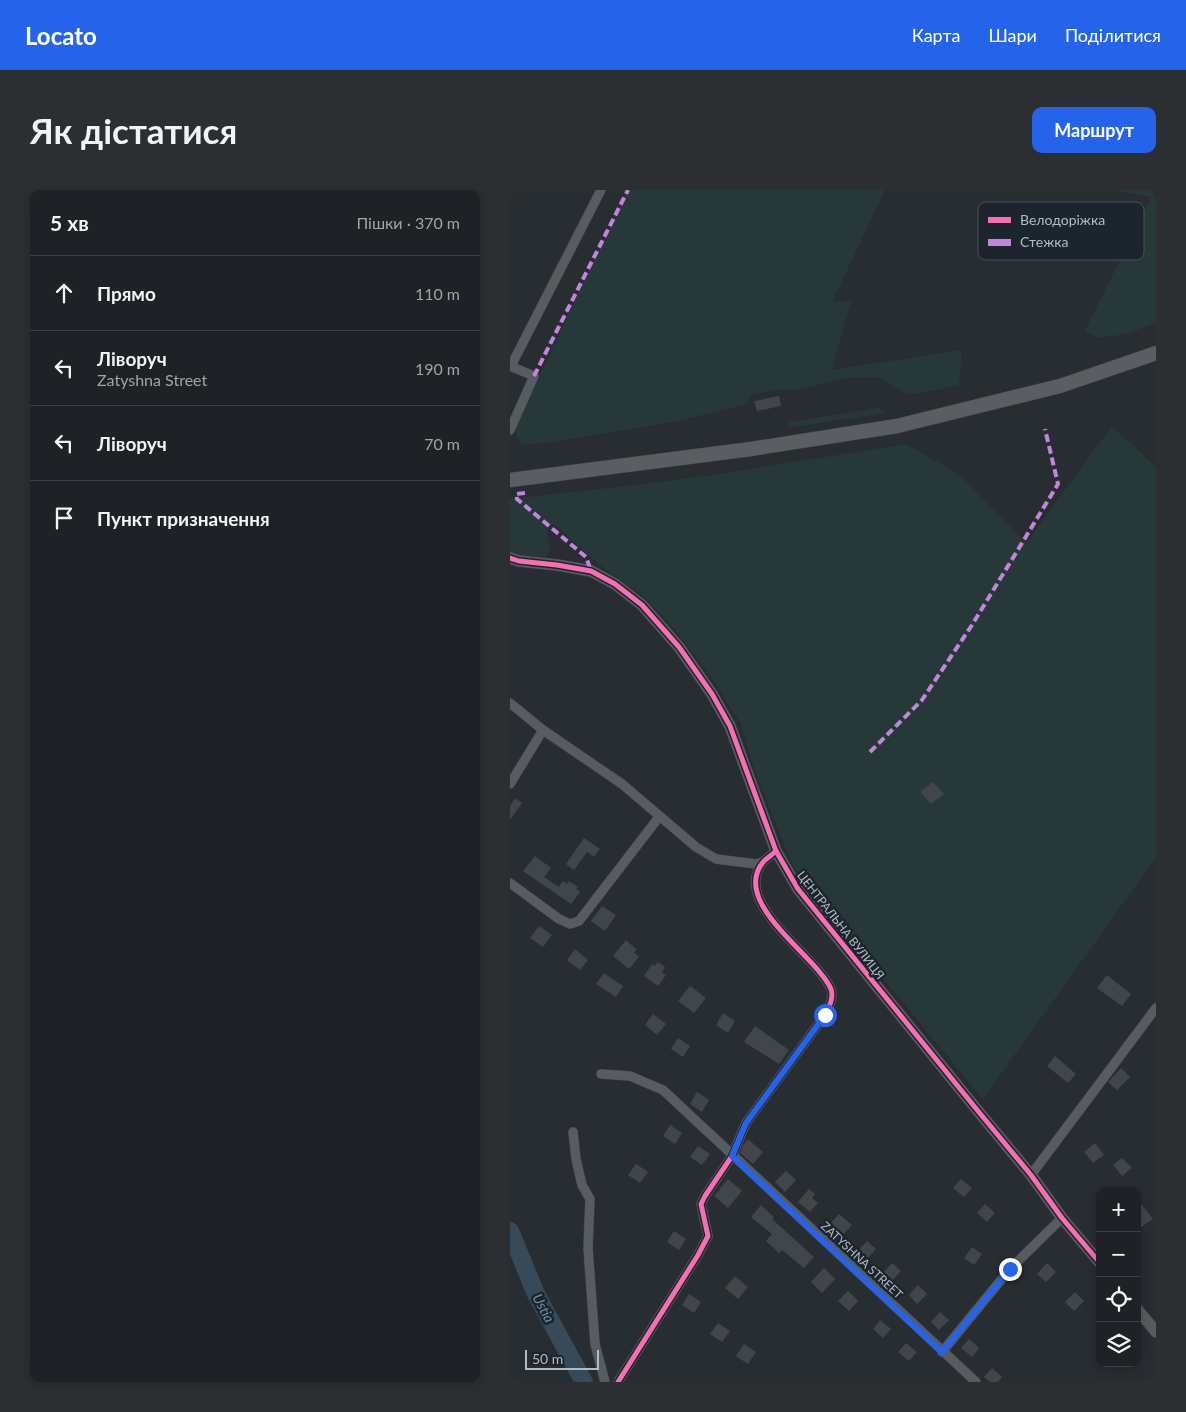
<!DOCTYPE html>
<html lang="uk">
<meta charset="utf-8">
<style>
:root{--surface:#1e2226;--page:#2b2f32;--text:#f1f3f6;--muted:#a1a4a7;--line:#3c3f43;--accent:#2563eb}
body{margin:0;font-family:Lato,sans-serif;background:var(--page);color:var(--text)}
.controls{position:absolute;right:15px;bottom:15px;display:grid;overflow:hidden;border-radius:10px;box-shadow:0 2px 12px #0003}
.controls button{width:45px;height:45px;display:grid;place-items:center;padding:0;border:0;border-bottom:1px solid var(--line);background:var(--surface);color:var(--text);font:25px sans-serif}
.scale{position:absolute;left:15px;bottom:12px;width:74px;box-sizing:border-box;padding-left:5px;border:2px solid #b1bbc4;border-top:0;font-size:14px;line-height:18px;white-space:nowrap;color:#b1bbc4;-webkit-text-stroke:4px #1c252d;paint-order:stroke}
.stop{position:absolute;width:15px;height:15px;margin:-11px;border:4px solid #2563eb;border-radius:50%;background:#fff}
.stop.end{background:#2563eb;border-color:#fff;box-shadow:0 1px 5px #0008}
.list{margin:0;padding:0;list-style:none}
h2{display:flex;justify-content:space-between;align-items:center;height:65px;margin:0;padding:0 20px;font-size:21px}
h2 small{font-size:16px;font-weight:400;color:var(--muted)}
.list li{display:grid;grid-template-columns:32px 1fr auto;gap:15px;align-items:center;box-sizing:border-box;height:75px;padding:0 20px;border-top:1px solid var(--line)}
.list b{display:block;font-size:19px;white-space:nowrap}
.list p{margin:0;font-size:16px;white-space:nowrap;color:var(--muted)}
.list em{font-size:16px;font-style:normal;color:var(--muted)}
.icon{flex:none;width:28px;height:28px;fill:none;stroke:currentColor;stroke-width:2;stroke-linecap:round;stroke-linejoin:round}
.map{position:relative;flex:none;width:646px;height:1192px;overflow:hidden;border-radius:10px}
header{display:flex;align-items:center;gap:30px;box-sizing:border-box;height:70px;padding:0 25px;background:var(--accent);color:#fff}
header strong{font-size:24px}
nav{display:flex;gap:28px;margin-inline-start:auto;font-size:18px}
.intro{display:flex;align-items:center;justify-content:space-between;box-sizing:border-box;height:120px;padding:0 30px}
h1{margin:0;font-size:35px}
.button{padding:12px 22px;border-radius:10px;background:var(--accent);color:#fff;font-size:18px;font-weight:700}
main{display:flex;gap:30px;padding:0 30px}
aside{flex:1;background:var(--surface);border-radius:10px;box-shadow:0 2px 12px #0003}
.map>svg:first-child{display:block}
</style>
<header>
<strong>Locato</strong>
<nav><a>Карта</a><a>Шари</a><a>Поділитися</a></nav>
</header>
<div class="intro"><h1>Як дістатися</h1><a class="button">Маршрут</a></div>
<main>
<aside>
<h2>5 хв<small>Пішки · 370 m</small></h2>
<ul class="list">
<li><svg class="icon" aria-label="ahead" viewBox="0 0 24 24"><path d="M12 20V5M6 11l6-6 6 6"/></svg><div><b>Прямо</b></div><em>110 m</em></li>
<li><svg class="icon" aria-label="left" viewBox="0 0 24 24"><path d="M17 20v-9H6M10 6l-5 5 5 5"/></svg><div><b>Ліворуч</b><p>Zatyshna Street</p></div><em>190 m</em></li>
<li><svg class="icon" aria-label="left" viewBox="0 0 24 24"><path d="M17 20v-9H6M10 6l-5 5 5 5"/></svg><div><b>Ліворуч</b></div><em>70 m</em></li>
<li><svg class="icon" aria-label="arrive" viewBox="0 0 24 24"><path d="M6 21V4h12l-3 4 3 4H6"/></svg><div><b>Пункт призначення</b></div></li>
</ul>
</aside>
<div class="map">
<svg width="646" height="1192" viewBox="0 0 646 1192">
<rect width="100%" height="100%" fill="#282d32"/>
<g fill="#263938">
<path d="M117 0H375L322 112H341L321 180 452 160 449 195 406 204H397L369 187H341L292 199H269L241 205 238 214 159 233 40 252 10 255 5 239Z"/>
<path d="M603 0H646V133L615 144 589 148 575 141 641 7Z"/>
<path d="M370 218 375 223 276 238 280 232Z"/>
<path d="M602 236 646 277V667L473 909 303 704 280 670 243 576 231 534 201 487 163 437 132 405 91 376 44 334 37 338 40 361 36 367 18 366 0 362V309L126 295 210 284 396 254 450 285 516 353Z"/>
</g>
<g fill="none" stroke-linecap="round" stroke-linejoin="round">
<path stroke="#374a59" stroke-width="18" d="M0 1041 26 1104 74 1192"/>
</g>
<g fill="#41464a">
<path d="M269 206 271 216 247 221 244 211Z"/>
<path d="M423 592 434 604 421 614 410 602Z"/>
<path d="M5 608 12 613 0 630V616Z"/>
<path d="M74 648 90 659 84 667 77 662 64 680 56 674Z"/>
<path d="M25 666 41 678 34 687 49 697 53 691 57 694 59 691 68 697 66 699 70 702 61 714 13 681Z"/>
<path d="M92 716 106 725 95 741 81 731Z"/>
<path d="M29 736 42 745 33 757 20 748Z"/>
<path d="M116 750 127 760 124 762 129 767 119 779 103 766Z"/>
<path d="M65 759 78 770 70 780 57 770Z"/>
<path d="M148 772 155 777 152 782 156 785 148 796 134 786 142 774 144 776Z"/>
<path d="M94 783 113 796 106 807 86 794Z"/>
<path d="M597 785 621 804 612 816 587 798Z"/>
<path d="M180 796 196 808 184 823 168 811Z"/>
<path d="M213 823 225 831 218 843 206 835Z"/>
<path d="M143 824 156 834 147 845 135 835Z"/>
<path d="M245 836 279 860 269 874 234 852Z"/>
<path d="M168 848 180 856 173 867 161 859Z"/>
<path d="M545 866 566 884 558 893 537 876Z"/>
<path d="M611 878 620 887 607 900 598 892Z"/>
<path d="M187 902 199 910 192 922 180 914Z"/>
<path d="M160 935 172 943 165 954 153 946Z"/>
<path d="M238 949 253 962 243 974 230 963 233 955Z"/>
<path d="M585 953 594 965 583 973 574 962Z"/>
<path d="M188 956 200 964 192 975 180 967Z"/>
<path d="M612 968 622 978 612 986 603 975Z"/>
<path d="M126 974 138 982 130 993 118 985Z"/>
<path d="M276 981 286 990 275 1002 265 992Z"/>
<path d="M218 989 232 1001 218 1018 204 1006Z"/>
<path d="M451 989 462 998 454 1007 443 998Z"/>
<path d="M299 999 305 1004 302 1008 308 1013 300 1022 288 1012Z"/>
<path d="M475 1014 485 1023 477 1032 467 1023Z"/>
<path d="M251 1015 264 1027 262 1029 304 1067 294 1078 272 1060 269 1063 256 1051 262 1044 241 1027Z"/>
<path d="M632 1015 643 1029 627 1040V1018Z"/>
<path d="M329 1024 342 1035 329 1049 316 1038Z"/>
<path d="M164 1041 176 1049 169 1060 157 1052Z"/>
<path d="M357 1051 366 1059 357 1069 348 1061Z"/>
<path d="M462 1057 472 1064 464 1075 454 1068Z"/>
<path d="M382 1073 391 1081 381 1092 373 1083Z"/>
<path d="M537 1073 546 1082 536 1092 527 1084Z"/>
<path d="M314 1078 325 1089 312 1103 301 1092Z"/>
<path d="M225 1086 238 1097 228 1109 215 1098Z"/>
<path d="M408 1095 417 1104 407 1114 399 1105Z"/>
<path d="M338 1101 348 1111 339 1121 328 1111Z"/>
<path d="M565 1102 574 1111 564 1121 555 1112Z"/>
<path d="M179 1104 191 1112 184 1123 172 1115Z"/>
<path d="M430 1122 439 1130 429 1140 421 1132Z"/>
<path d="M370 1130 381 1139 373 1148 363 1139Z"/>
<path d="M208 1133 220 1141 212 1152 200 1144Z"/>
<path d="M459 1149 469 1158 462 1167 451 1158Z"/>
<path d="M396 1153 407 1162 399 1171 388 1162Z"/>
<path d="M234 1154 246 1162 238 1174 226 1166Z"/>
<path d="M482 1178 492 1187 488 1192H480L474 1187Z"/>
</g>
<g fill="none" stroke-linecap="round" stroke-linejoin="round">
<g stroke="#46494d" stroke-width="10">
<g id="minor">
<path d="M0 176 24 186 0 240"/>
<path d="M1 176 91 0"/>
<path d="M0 513 33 540 112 594 186 657 206 669 246 674 253 672"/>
<path d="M0 594 33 540"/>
<path d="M0 693 49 729 60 734 69 731 149 627"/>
<path d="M91 884 120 886 153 900 466 1192"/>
<path d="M63 942 66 969 72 995 80 1009 78 1058 85 1154 95 1192"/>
<path d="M521 985 646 818"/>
<path d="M432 1162 500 1079 552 1028"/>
<path d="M108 1192 188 1065 198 1046 191 1014 195 1006 222 966 236 933 315 825C319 817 324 808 321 799 307 766 218 712 254 671 257 668 262 665 266 661"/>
</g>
</g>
<g stroke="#46494d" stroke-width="12">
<g id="tertiary">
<path d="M0 368 9 371 47 375 81 381 105 394 132 415 169 457 202 504 220 536 266 661 288 699 468 921 521 985 552 1028 590 1073"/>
<path d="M627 1119 646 1142"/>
</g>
</g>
<g stroke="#454a4e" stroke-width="15">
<path id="trunk" d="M0 290 241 259 387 236 550 196 646 163"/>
</g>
<use href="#minor" stroke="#575c61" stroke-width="9"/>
<use href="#tertiary" stroke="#575c61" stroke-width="11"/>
<use href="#trunk" stroke="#5a5e62" stroke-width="14"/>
<g stroke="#c483df" stroke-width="4" stroke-dasharray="8 4" stroke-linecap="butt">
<path d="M24 186 118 0"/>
<path d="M15 303 6 304 7 309 76 367 81 381"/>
<path d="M360 562 412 510 462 435 548 294 535 239"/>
</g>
<g stroke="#1c252d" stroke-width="8">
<g id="cycleway">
<path d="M0 368 9 371 47 375 81 381 105 394 132 415 169 457 202 504 220 536 266 661 288 699 468 921 521 985 552 1028 590 1073"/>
<path d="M108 1192 188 1065 198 1046 191 1014 195 1006 222 966 236 933 315 825C319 817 324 808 321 799 307 766 218 712 254 671 257 668 262 665 266 661"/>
</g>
</g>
<use href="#cycleway" stroke="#f96db3" stroke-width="5"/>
</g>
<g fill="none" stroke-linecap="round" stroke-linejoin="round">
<path stroke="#2563eb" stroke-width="6" d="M315 825 236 933 222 966 432 1162 500 1079"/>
</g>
<g text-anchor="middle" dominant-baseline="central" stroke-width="5" stroke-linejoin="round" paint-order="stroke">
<g font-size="12" fill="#b1bbc4" stroke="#1c252d">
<text transform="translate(331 735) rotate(52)">ЦЕНТРАЛЬНА ВУЛИЦЯ</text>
<text transform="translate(352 1070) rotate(43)">ZATYSHNA STREET</text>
</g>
<g font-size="14" font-style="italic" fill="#7490a6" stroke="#1c252d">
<text transform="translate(34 1118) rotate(62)">Ustia</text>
</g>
</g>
<rect x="468" y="12" width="166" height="58" rx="8" fill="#1c252d" stroke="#49525a" stroke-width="1"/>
<rect x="478" y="27" width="23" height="6" fill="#f96db3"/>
<rect x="478" y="49" width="23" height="7" fill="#c483df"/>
<g font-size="14" fill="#b1bbc4">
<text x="510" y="35">Велодоріжка</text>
<text x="510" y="57">Стежка</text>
</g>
</svg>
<div class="controls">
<button>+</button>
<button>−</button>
<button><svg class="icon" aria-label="locate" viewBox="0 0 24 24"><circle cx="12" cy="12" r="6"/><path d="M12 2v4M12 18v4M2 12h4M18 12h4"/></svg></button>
<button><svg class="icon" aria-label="layers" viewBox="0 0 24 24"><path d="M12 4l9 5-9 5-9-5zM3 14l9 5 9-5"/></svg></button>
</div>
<div class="scale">50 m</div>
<div class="stop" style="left:315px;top:825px"></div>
<div class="stop end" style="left:500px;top:1079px"></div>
</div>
</main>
